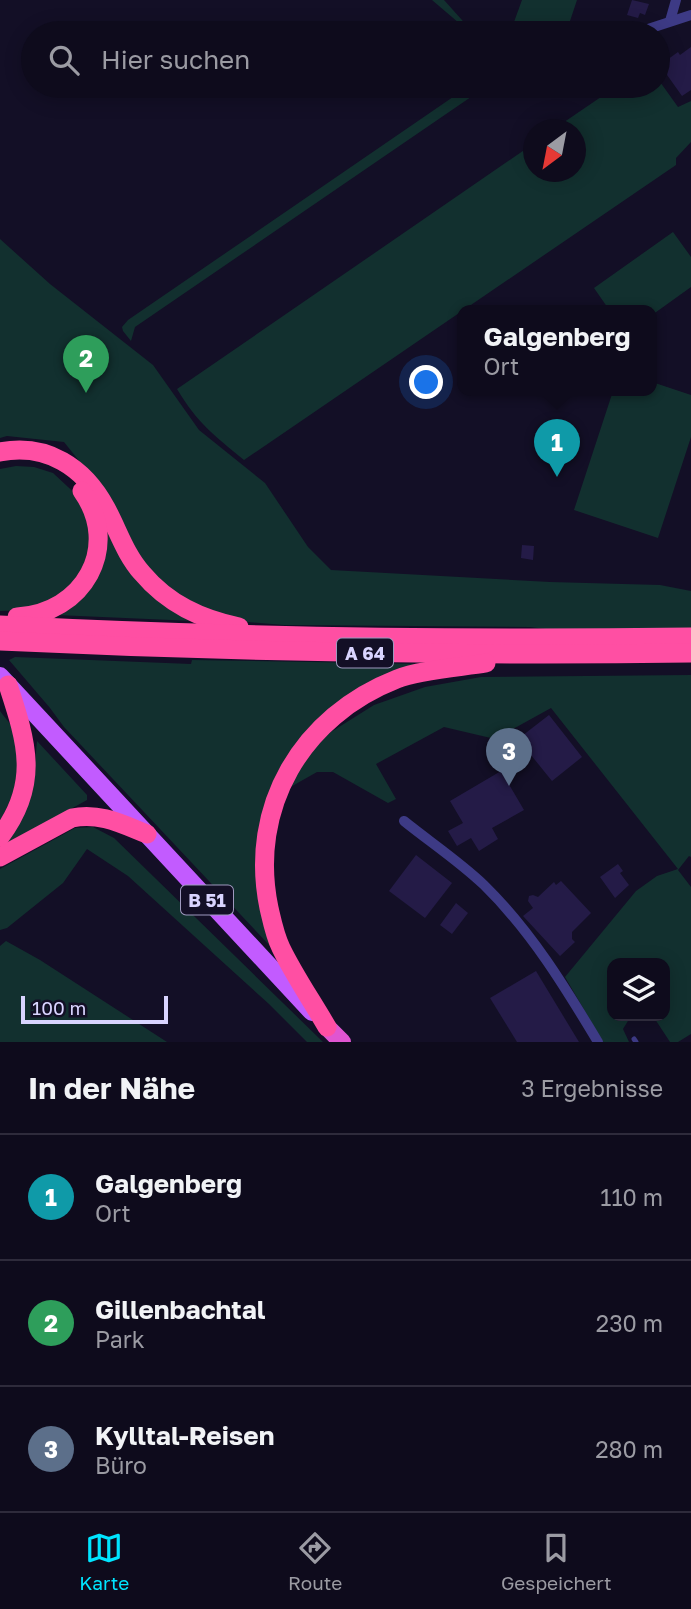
<!DOCTYPE html>
<html lang="de">
<meta charset="utf-8">
<style>
:root{--surface:#0e0b1c;--page:#171425;--text:#f1f3f6;--muted:#9b9ba3;--line:#2e2b3b;--accent:#00e5ff}
body{margin:0;font-family:"Golos Text",sans-serif;background:var(--page);color:var(--text)}
.controls{position:absolute;right:21px;bottom:21px;display:grid;overflow:hidden;border-radius:14px;box-shadow:0 4px 18px #0003}
.controls button{width:63px;height:63px;display:grid;place-items:center;padding:0;border:0;border-bottom:2px solid var(--line);background:var(--surface);color:var(--text);font:35px sans-serif}
.compass{position:absolute;left:523px;top:119px;width:63px;height:63px;border-radius:50%;background:var(--surface);box-shadow:0 4px 18px #0003;rotate:212deg}
.scale{position:absolute;left:21px;bottom:18px;width:147px;box-sizing:border-box;padding-left:7px;border:4px solid #d9d4ff;border-top:0;font-size:19px;line-height:24px;white-space:nowrap;color:#d9d4ff;-webkit-text-stroke:5px #130f26;paint-order:stroke}
.you{position:absolute;left:427px;top:383px;width:24px;height:24px;margin:-18px;border:5px solid #fff;border-radius:50%;background:#1a73e8;box-shadow:0 0 0 10px #1a73e833}
.badge{display:grid;place-items:center;width:46px;height:46px;border-radius:50%;background:var(--accent);color:#fff;font-size:23px;font-weight:700}
.pin{position:absolute;translate:-50% -58px;filter:drop-shadow(0 2px 4px #0008)}
.pin::after{content:'';position:absolute;top:37px;width:24px;height:21px;background:inherit;clip-path:polygon(0 0,100% 0,50% 100%)}
.popup{position:absolute;left:457px;top:305px;width:200px;height:91px;box-sizing:border-box;display:grid;place-content:center;border-radius:14px;background:var(--surface);filter:drop-shadow(0 2px 5px #0005);font-size:23px;white-space:nowrap;color:var(--muted)}
.popup b{font-size:26px;color:var(--text)}
.popup::after{content:'';position:absolute;left:50%;top:100%;margin-left:-14px;border:14px solid transparent;border-top-color:var(--surface)}
.list{margin:0;padding:0;list-style:none}
h2{display:flex;justify-content:space-between;align-items:center;height:91px;margin:0;padding:0 28px;font-size:30px}
h2 small{font-size:23px;font-weight:400;color:var(--muted)}
.list li{display:grid;grid-template-columns:46px 1fr auto;gap:21px;align-items:center;box-sizing:border-box;height:126px;padding:0 28px;border-top:2px solid var(--line)}
.list b{display:block;font-size:26px;white-space:nowrap}
.list p{margin:0;font-size:23px;white-space:nowrap;color:var(--muted)}
.list em{font-size:23px;font-style:normal;color:var(--muted)}
.icon{flex:none;width:38px;height:38px;fill:none;stroke:currentColor;stroke-width:2;stroke-linecap:round;stroke-linejoin:round}
.map{position:relative;flex:none;width:691px;height:1042px;overflow:hidden}
.search{position:absolute;background:var(--surface);box-shadow:0 4px 18px #0003;left:21px;right:21px;top:21px;height:77px;display:flex;align-items:center;gap:18px;box-sizing:border-box;padding:0 24px;border-radius:38px;color:var(--muted);font-size:26px}
.sheet{height:469px;background:var(--surface)}
nav{display:flex;justify-content:space-around;align-items:center;box-sizing:border-box;height:98px;border-top:2px solid var(--line);background:var(--surface);font-size:19px;color:var(--muted)}
nav a{display:grid;justify-items:center;gap:4px}
nav .on{color:var(--accent)}
.map>svg:first-child{display:block}
</style>
<div class="map">
<svg width="691" height="1042" viewBox="0 0 691 1042">
<rect width="100%" height="100%" fill="#130f26"/>
<g fill="#12302f">
<path d="M432 0H444L470 29H466Z"/>
<path d="M522 0H577L566 33H510Z"/>
<path d="M658 79 678 107 691 101V142L676 158V165L244 460C214 435 198 424 177 389L533 144 534 172H576V130L554 129 617 86H658Z"/>
<path d="M469 86H487L135 327 131 341 123 331 122 327 128 320Z"/>
<path d="M673 232 691 257V287L652 315V311H610L594 288Z"/>
<path d="M0 239 50 284 153 365 199 430 265 483 308 547 331 570 550 582 660 585 691 591V629L553 630 530 627 284 625 236 621 204 613 155 581 133 550 108 497 64 442 7 436 0 438Z"/>
<path d="M652 382 691 395V437L658 538 574 510 613 391H652Z"/>
<path d="M16 466 34 467 53 473 82 500 91 518 90 561 66 596 28 610 0 611V469Z"/>
<path d="M99 515 194 621 56 615 76 600Z"/>
<path d="M15 657 191 664 192 660 426 664 389 675 272 790V948L64 727 50 708 9 660Z"/>
<path d="M691 675V857L689 856 678 870 691 887V1034L678 1042H670L653 1016H665V963H612V1016H631L623 1029 629 1042H603L565 977 636 891 657 876 678 869 551 708 495 739 444 727 376 764 396 799 388 803 333 772H317L287 789 306 757 331 732 374 705 425 687 481 677Z"/>
<path d="M0 711C5 718 13 726 16 734 27 762 13 797 0 821Z"/>
<path d="M37 741 87 795V800L4 846 33 783Z"/>
<path d="M93 827 114 838 323 1042H307L269 1004 128 876 87 849 63 883 7 928 0 930V869L75 828Z"/>
<path d="M6 941 40 960 167 1042H0V946Z"/>
</g>
<g fill="#241b47">
<path d="M632 0 649 4 645 15 640 13 638 18 627 15Z"/>
<path d="M691 47V90L682 96 660 65 678 52 680 55Z"/>
<path d="M522 545 534 546 533 560 521 558Z"/>
<path d="M549 715 582 757 552 781 518 739Z"/>
<path d="M501 771 524 810 492 828 498 839 479 851 471 838 457 846 448 831 463 823 450 801Z"/>
<path d="M416 855 452 883 425 918 389 891Z"/>
<path d="M618 864 623 871 620 873 629 885 615 898 600 877Z"/>
<path d="M561 881 591 913 572 932V939L575 942 560 956 523 916 533 908 528 901 529 896 533 895 538 897 554 882 556 885Z"/>
<path d="M456 903 468 913 452 934 440 925Z"/>
<path d="M536 971 579 1042H517L490 998Z"/>
</g>
<g fill="none" stroke-linecap="round" stroke-linejoin="round">
<path stroke="#3d3a85" stroke-width="5" d="M634 1039 636 1042"/>
<g stroke="#3d3a85" stroke-width="10">
<path d="M670 21 676 0"/>
<path d="M648 29 691 15"/>
<path d="M404 821C430 842 460 862 484 885 531 931 565 987 598 1042"/>
</g>
<path stroke="#c25bff" stroke-width="18" d="M0 676 312 1012"/>
<path stroke="#e055d1" stroke-width="18" d="M327 1027 342 1042"/>
<g stroke="#ff4fa3" stroke-width="19">
<path d="M0 452C47 443 84 467 106 508 118 530 125 554 142 573 168 604 201 619 239 627"/>
<path d="M17 617C83 614 122 547 82 491"/>
<path d="M0 625C230 637 461 640 691 637"/>
<path d="M0 641C230 652 460 656 691 653"/>
<path d="M0 837C40 784 27 743 8 685"/>
<path d="M0 857 72 818C99 812 122 824 147 834"/>
<path d="M327 1027C312 1001 294 975 281 948 275 936 272 921 269 908 248 807 302 716 397 679 419 670 462 667 486 663"/>
</g>
</g>
<g text-anchor="middle" dominant-baseline="central" stroke-width="7" stroke-linejoin="round" paint-order="stroke">
<g fill="#130f26" stroke="#9e99be" stroke-width="2">
<rect x="337" y="638.5" width="56" height="29" rx="5"/>
<rect x="181" y="885.5" width="52" height="29" rx="5"/>
</g>
<g font-size="18" font-weight="bold" fill="#d9d4ff">
<text x="365" y="653">A 64</text>
<text x="207" y="900">B 51</text>
</g>
</g>
</svg>
<div class="controls">
<button><svg class="icon" aria-label="layers" viewBox="0 0 24 24"><path d="M12 4l9 5-9 5-9-5zM3 14l9 5 9-5"/></svg></button>
</div>
<svg class="compass" viewBox="-18 -18 36 36"><path d="M0-13l5 13h-10z" fill="#e53935"/><path d="M0 13l5-13h-10z" fill="#9b9ba3"/></svg>
<div class="scale">100 m</div>
<div class="you"></div>
<div class="pin badge" style="left:557px;top:477px;background:#0f9aa8">1</div>
<div class="popup"><b>Galgenberg</b>Ort</div>
<div class="pin badge" style="left:86px;top:393px;background:#2e9e5b">2</div>
<div class="pin badge" style="left:509px;top:786px;background:#5c6f8a">3</div>
<div class="search"><svg class="icon" aria-label="search" viewBox="0 0 24 24"><circle cx="10" cy="10" r="6"/><path d="M15 15l6 6"/></svg>Hier suchen</div>
</div>
<section class="sheet">
<h2>In der Nähe<small>3 Ergebnisse</small></h2>
<ul class="list">
<li><span class="badge" style="background:#0f9aa8">1</span><div><b>Galgenberg</b><p>Ort</p></div><em>110 m</em></li>
<li><span class="badge" style="background:#2e9e5b">2</span><div><b>Gillenbachtal</b><p>Park</p></div><em>230 m</em></li>
<li><span class="badge" style="background:#5c6f8a">3</span><div><b>Kylltal-Reisen</b><p>Büro</p></div><em>280 m</em></li>
</ul>
</section>
<nav>
<a class="on"><svg class="icon" aria-label="map" viewBox="0 0 24 24"><path d="M3 6l6-2 6 2 6-2v14l-6 2-6-2-6 2zM9 4v14M15 6v14"/></svg>Karte</a>
<a><svg class="icon" aria-label="directions" viewBox="0 0 24 24"><path d="M12 3l9 9-9 9-9-9zM9 14v-3h6M13 9l2 2-2 2"/></svg>Route</a>
<a><svg class="icon" aria-label="saved" viewBox="0 0 24 24"><path d="M7 4h10v16l-5-4-5 4z"/></svg>Gespeichert</a>
</nav>
